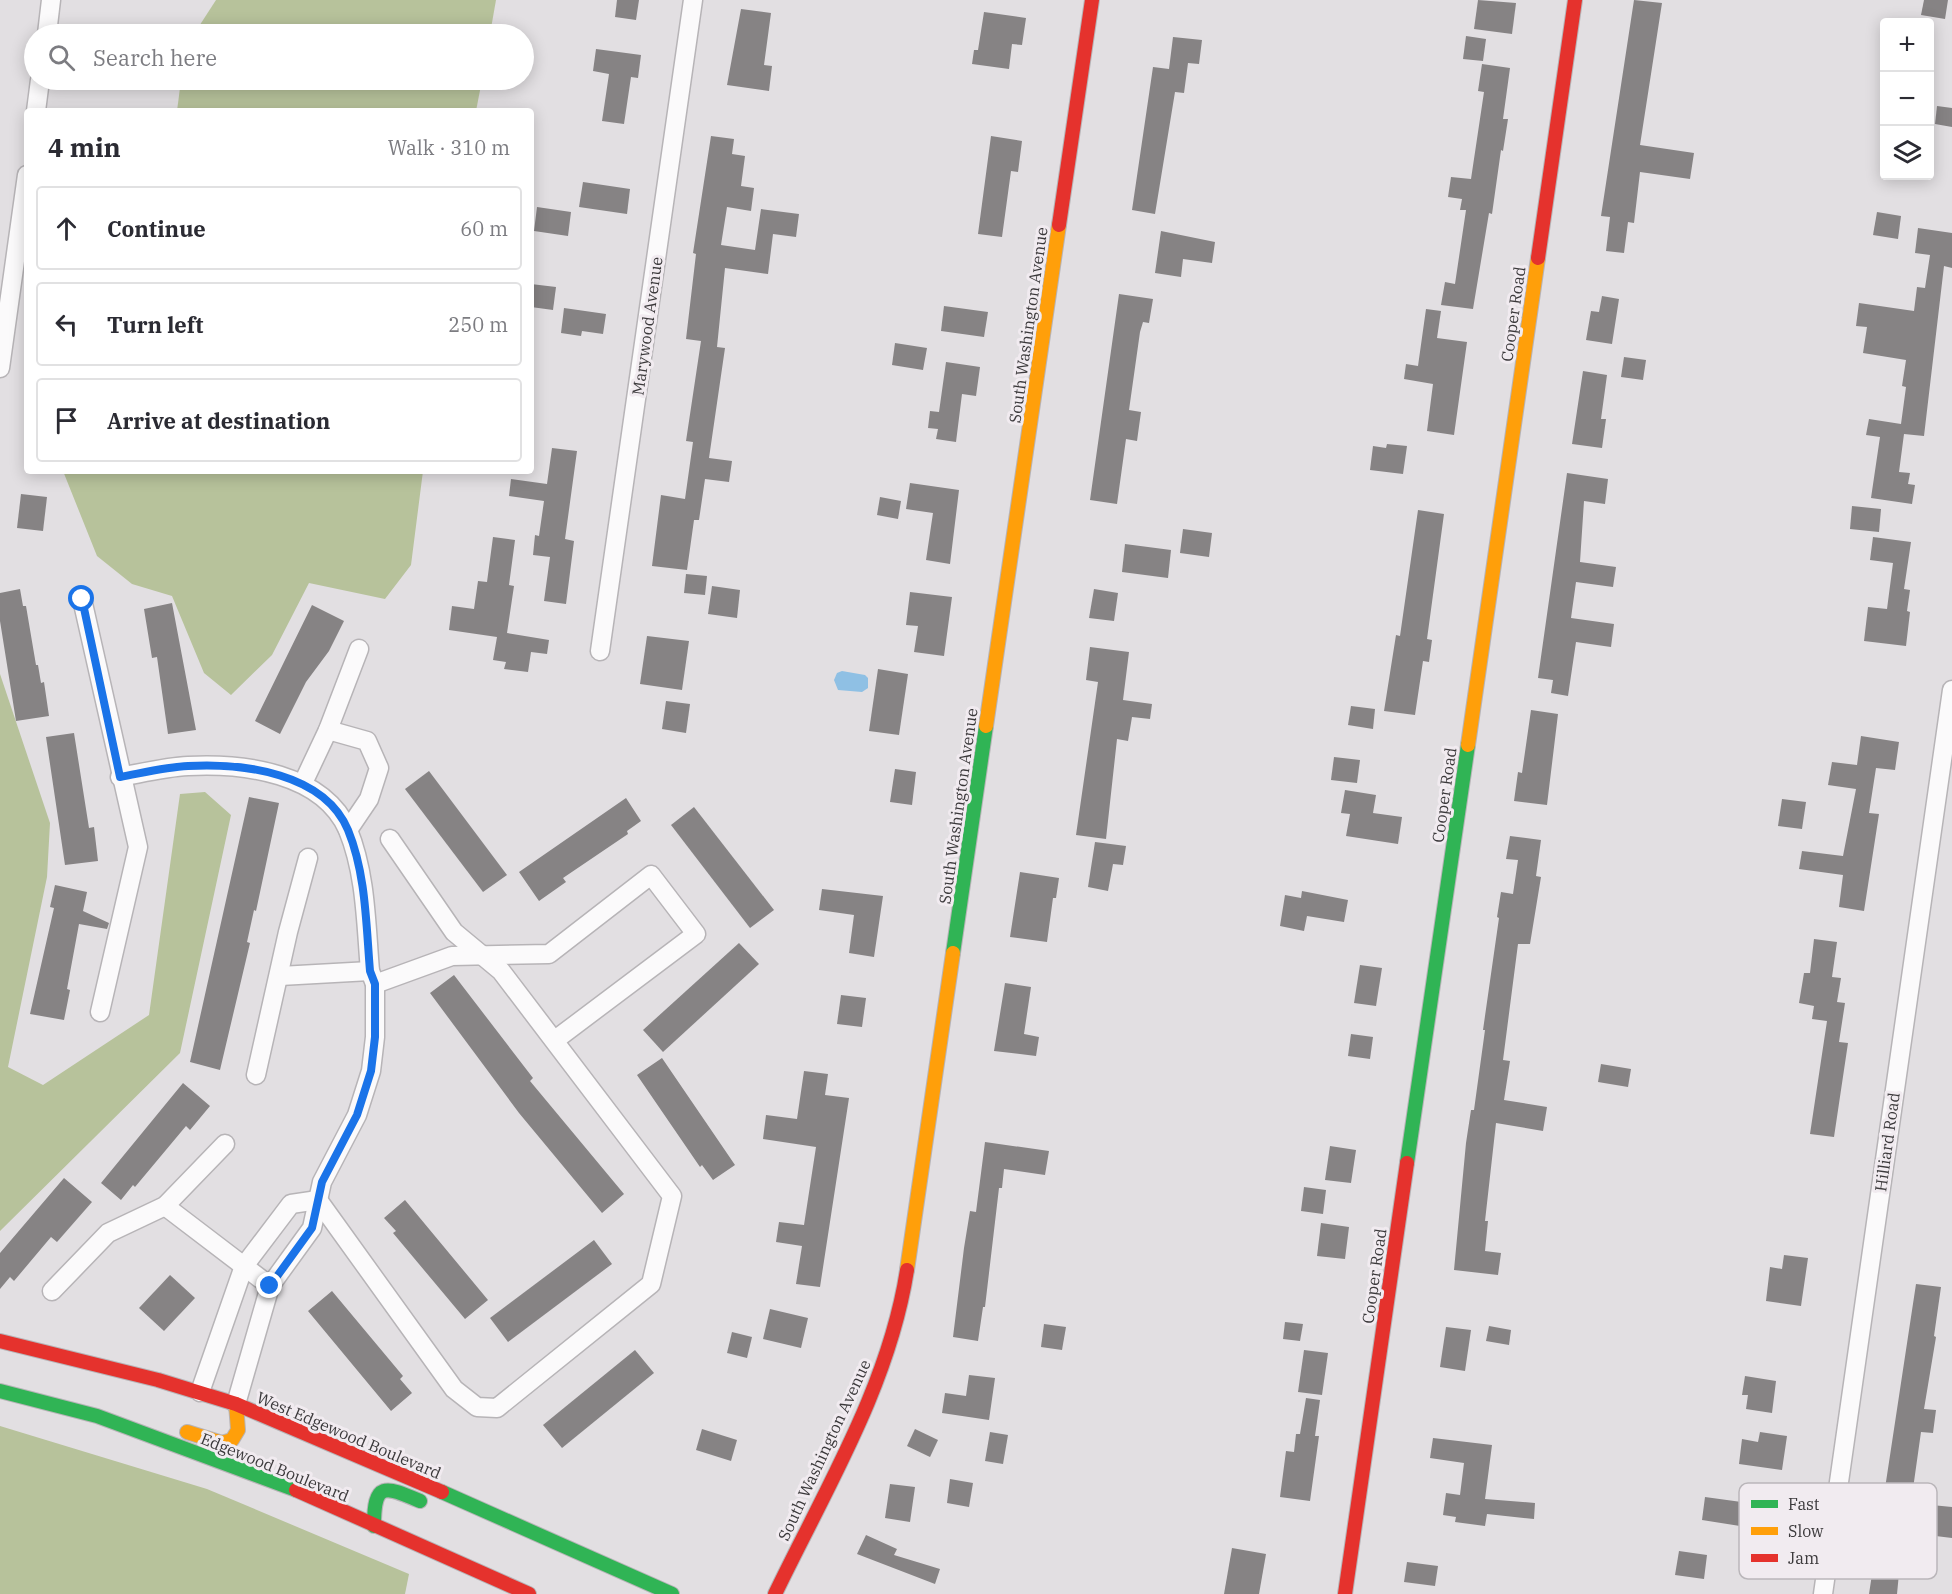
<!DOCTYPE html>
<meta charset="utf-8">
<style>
:root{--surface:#fff;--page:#f7f7f7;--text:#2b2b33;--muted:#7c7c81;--line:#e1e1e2}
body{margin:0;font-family:"IBM Plex Serif",serif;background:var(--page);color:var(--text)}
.controls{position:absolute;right:18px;top:18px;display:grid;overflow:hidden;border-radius:6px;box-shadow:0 3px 15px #0003}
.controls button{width:54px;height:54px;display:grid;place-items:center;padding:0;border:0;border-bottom:2px solid var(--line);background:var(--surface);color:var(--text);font:30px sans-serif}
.stop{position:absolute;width:18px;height:18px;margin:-14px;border:4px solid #1a73e8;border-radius:50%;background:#fff}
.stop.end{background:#1a73e8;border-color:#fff;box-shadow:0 2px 6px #0008}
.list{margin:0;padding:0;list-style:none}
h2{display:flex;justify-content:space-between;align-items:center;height:78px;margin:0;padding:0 24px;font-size:26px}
h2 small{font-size:20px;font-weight:400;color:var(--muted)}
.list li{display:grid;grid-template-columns:39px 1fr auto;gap:18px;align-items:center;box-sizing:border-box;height:84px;margin:0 12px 12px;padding:0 12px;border:2px solid var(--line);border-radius:6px}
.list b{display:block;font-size:22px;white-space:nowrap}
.list em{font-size:20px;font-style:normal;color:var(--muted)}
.icon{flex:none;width:33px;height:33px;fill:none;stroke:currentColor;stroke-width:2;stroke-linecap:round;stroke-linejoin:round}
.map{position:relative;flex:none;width:1952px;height:1594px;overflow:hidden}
.search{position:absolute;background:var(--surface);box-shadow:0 3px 15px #0003;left:24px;top:24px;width:510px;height:66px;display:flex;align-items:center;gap:15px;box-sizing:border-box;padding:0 21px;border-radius:33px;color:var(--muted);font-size:22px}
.panel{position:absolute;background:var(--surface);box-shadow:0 3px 15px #0003;left:24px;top:108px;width:510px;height:366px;border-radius:6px}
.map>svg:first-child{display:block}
</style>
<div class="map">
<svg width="1952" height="1594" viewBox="0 0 1952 1594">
<rect width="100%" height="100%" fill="#e2dfe2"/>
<g fill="#b7c29b">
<path d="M216 0H496L490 34H194Z"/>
<path d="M181 80H482L476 111H177Z"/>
<path d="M63 471H423L411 565 385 599 309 583 272 655 231 695 204 673 172 596 132 584 97 556Z"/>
<path d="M0 674 50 823 47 877 8 1067 43 1085 149 1015 180 794 205 792 231 815 180 1053 0 1231Z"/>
<path d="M0 1426 207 1489 409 1574 405 1594H0Z"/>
</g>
<path fill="#8fc0e4" d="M842 671 865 675 868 678V688L862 692 838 690 834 680 837 673Z"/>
<g fill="#868384">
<path d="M617 0H639L636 20 615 17Z"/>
<path d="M1478 0 1516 3 1512 34 1474 29Z"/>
<path d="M1634 0 1662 3 1640 145 1694 153 1690 179 1640 172 1634 223 1628 222 1624 253 1606 251 1610 217 1601 216Z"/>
<path d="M1924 0H1948L1945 19 1921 15Z"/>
<path d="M741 9 771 13 764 65 772 66 769 91 727 85Z"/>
<path d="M984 12 1026 18 1022 45 1012 44 1009 69 972 64 974 50H978Z"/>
<path d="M1466 36 1486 39 1483 61 1463 59Z"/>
<path d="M1173 37 1202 40 1199 64 1188 63 1184 93 1175 92 1155 214 1132 210 1153 67 1169 69Z"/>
<path d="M596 49 641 55 638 78 631 77 624 124 602 121 609 74 593 71Z"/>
<path d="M1482 64 1510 68 1503 119H1508L1503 151 1501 150 1492 214 1489 213 1473 309 1441 305 1445 282 1455 284 1466 210H1460L1462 199 1448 197 1451 177 1471 179 1484 92 1478 91Z"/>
<path d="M1937 106 1952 108V127L1935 124Z"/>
<path d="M711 136 734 139 732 154 745 156 741 186 754 188 751 211 727 207 721 245 755 250 761 209 799 214 796 237 773 234 768 274 725 268 717 347 725 348 709 458 732 461 729 482 705 479 699 520H694L687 570 652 566 661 495 685 499 693 442 686 441 701 341 686 339 696 254 693 253Z"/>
<path d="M991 136 1022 141 1018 172 1011 171 1002 237 978 234Z"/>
<path d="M583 182 630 189 627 214 579 207Z"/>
<path d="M537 207 571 212 568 236 534 231Z"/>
<path d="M1877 212 1901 216 1898 239 1873 235Z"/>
<path d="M1918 228 1952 233V268L1944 266 1924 436 1904 434 1899 472 1910 473 1908 484 1915 485 1912 504 1871 498 1880 437 1866 435 1869 419 1901 424 1906 387 1902 386 1906 360 1863 353 1867 327 1856 326 1859 303 1914 311 1917 287 1925 288 1930 255 1915 253Z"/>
<path d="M1161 231 1215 242 1212 263 1183 259 1181 277 1155 273Z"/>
<path d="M531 284 556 287 553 310 531 307Z"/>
<path d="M1119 294 1153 299 1149 323 1143 322 1140 332 1129 410 1141 412 1137 441 1126 439 1117 504 1090 500Z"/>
<path d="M1602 296 1619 299 1612 344 1586 340 1591 311 1599 312Z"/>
<path d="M944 306 988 312 984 337 941 331Z"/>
<path d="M564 308 606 314 603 334 582 331 581 336 561 333Z"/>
<path d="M1426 309 1441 311 1437 338 1467 342 1454 435 1427 431 1433 384 1404 379 1406 364 1418 366Z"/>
<path d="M895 343 927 348 923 370 892 365Z"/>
<path d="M1624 357 1646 360 1643 380 1621 377Z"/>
<path d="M946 362 980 367 976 396 962 394 956 442 936 439 938 429 928 428 930 411 939 412Z"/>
<path d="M1583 371 1607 375 1601 419H1606L1602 448 1572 444Z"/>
<path d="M1387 444 1407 446 1403 474 1370 470 1373 446 1386 448Z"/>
<path d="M552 448 577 451 565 539 574 541 566 604 544 601 550 557 533 555 535 535 539 536 544 501 509 496 511 479 547 484Z"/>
<path d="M1567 473 1608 479 1605 504 1584 501 1580 562 1616 567 1613 587 1576 582 1571 618 1614 624 1611 647 1576 642 1568 696 1551 693 1553 680 1538 678Z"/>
<path d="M910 483 959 490 950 564 926 560 933 513 906 509Z"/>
<path d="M21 494 47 497 43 531 17 528Z"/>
<path d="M880 497 901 501 898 519 877 515Z"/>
<path d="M1852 506 1881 509 1879 532 1850 529Z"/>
<path d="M1418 510 1444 514 1427 639 1432 640 1429 662 1423 661 1415 715 1384 711 1396 635 1400 636Z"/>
<path d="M1183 529 1212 533 1209 557 1180 553Z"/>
<path d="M493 537 515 540 509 585 514 586 507 633 549 640 547 654 531 652 528 672 504 669 506 662 493 660 497 637 449 630 452 606 474 609 478 581 487 582Z"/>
<path d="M1873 537 1911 542 1904 589 1910 590 1907 611 1910 612 1906 646 1864 641 1868 607 1887 609 1893 563 1870 560Z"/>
<path d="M1125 544 1171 550 1168 578 1122 572Z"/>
<path d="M686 574 707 576 705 595 684 593Z"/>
<path d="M712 586 740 590 737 618 708 614Z"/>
<path d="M20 589 23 606H26L36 665H38L41 683 44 682 49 716 16 721 0 621V593Z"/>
<path d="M1094 589 1118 593 1114 621 1089 618Z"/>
<path d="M910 592 952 597 944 656 914 652 918 626 906 625Z"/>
<path d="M172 603 196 730 168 734 157 657 152 658 144 609Z"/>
<path d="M312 605 344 621 329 651 306 682 280 734 255 721Z"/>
<path d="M647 636 689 641 682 690 640 684Z"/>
<path d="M1090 647 1129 652 1123 700 1152 704 1150 719 1132 717 1128 741 1117 739 1106 839 1076 835 1098 682 1086 680Z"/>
<path d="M878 669 908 674 899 735 869 731Z"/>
<path d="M666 701 690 704 686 733 662 729Z"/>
<path d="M1351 706 1375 709 1373 729 1348 725Z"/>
<path d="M1531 710 1558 714 1547 805 1514 801 1518 772 1522 773Z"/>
<path d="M74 733 89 828 94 827 98 861 65 865 46 737Z"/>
<path d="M1861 736 1899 742 1895 770 1876 768 1869 813 1879 814 1864 911 1839 907 1843 875 1799 869 1802 851 1843 856 1856 789 1828 785 1832 762 1857 765Z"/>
<path d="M1334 757 1360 760 1357 783 1331 780Z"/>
<path d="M895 769 916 772 912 805 890 802Z"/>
<path d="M429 771 507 875 483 892 405 789Z"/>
<path d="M1345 790 1376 795 1373 813 1402 817 1398 844 1346 836 1350 814 1341 813Z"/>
<path d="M249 797 279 803 256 911 254 910 247 942 250 943 220 1070 190 1062Z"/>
<path d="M626 798 641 821 627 831 628 834 563 878 566 882 539 901 519 872Z"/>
<path d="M1782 799 1806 802 1802 829 1778 826Z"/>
<path d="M694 807 774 910 750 928 671 825Z"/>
<path d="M1510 836 1541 840 1536 876 1541 877 1530 944H1518L1503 1060 1510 1061 1504 1100 1547 1107 1543 1131 1496 1123 1485 1221H1488L1485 1251 1501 1253 1498 1275 1454 1270 1466 1143 1471 1110H1474L1485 1030H1483L1499 918 1497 917 1501 892 1513 894 1518 860 1506 859Z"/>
<path d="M1095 842 1126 846 1123 865 1113 864 1108 891 1088 887Z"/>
<path d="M1020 872 1059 878 1056 898H1053L1047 942 1010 937Z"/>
<path d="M55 885 87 892 83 911 109 923 107 929 79 924 67 989 70 990 64 1020 30 1014 54 908 50 907Z"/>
<path d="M822 889 883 896 874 957 849 953 854 915 819 910Z"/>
<path d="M1302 891 1348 900 1344 922 1307 916 1304 931 1280 926 1285 895 1301 898Z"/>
<path d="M1814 939 1837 942 1832 977 1841 978 1837 1002 1845 1003 1839 1042 1848 1043 1834 1137 1810 1134 1827 1021 1812 1019 1814 1006 1799 1003 1804 973H1810Z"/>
<path d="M739 943 759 964 663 1052 643 1030Z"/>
<path d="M1360 965 1382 968 1376 1006 1354 1003Z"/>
<path d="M454 975 533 1078 530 1081 624 1194 602 1213 519 1113 430 993Z"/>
<path d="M1005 983 1031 987 1024 1034 1039 1037 1036 1056 994 1051Z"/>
<path d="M841 995 866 998 862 1027 837 1024Z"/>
<path d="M1351 1034 1373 1037 1370 1059 1348 1056Z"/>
<path d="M662 1058 735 1165 713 1180 702 1165 700 1167 637 1075Z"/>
<path d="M1601 1064 1631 1069 1628 1087 1598 1082Z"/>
<path d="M804 1071 828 1074 825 1095 849 1098 820 1287 796 1284 802 1246 776 1242 779 1222 804 1225 816 1147 763 1139 766 1115 797 1119Z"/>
<path d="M183 1083 210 1106 190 1130 186 1126 135 1187 133 1185 121 1200 101 1183Z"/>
<path d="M985 1142 1049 1151 1045 1175 1004 1169 1002 1188H999L985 1307H983L978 1341 953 1337 964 1248 970 1211 976 1212Z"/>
<path d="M1330 1146 1356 1150 1351 1183 1325 1180Z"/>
<path d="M64 1178 92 1202 57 1242 51 1237 14 1281 10 1277 0 1289V1253Z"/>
<path d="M1304 1187 1326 1190 1323 1214 1301 1211Z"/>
<path d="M405 1200 488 1300 465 1319 393 1233 396 1231 384 1218Z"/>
<path d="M1321 1223 1349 1227 1345 1259 1317 1256Z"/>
<path d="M594 1240 612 1264 508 1342 490 1318Z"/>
<path d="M1784 1255 1808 1258 1801 1306 1766 1301 1770 1267 1782 1269Z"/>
<path d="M170 1275 195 1298 164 1331 139 1308Z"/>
<path d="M1916 1284 1941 1287 1934 1336 1936 1337 1924 1409 1936 1410 1933 1433 1921 1432 1911 1503 1952 1507V1538L1903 1532 1897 1594H1869Z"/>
<path d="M332 1291 403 1376 400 1379 412 1393 391 1411 308 1311Z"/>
<path d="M770 1309 808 1318 801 1348 763 1339Z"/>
<path d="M1285 1322 1303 1324 1300 1341 1283 1339Z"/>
<path d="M1044 1324 1066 1327 1062 1350 1041 1347Z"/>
<path d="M1489 1326 1511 1330 1509 1345 1486 1341Z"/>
<path d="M1446 1327 1471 1330 1465 1371 1440 1367Z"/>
<path d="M732 1332 752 1337 747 1358 727 1353Z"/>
<path d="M635 1350 654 1373 562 1448 543 1425Z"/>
<path d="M1304 1350 1328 1353 1322 1395 1298 1392Z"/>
<path d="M969 1375 995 1378 989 1420 942 1413 945 1393 966 1396Z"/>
<path d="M1745 1376 1776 1381 1772 1413 1746 1409 1748 1395H1742Z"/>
<path d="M1306 1398 1320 1400 1315 1436H1319L1310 1501 1280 1497 1286 1451 1294 1452 1296 1434H1300Z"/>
<path d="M702 1429 737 1440 731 1461 696 1450Z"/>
<path d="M915 1429 938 1440 930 1457 907 1446Z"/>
<path d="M990 1432 1008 1435 1003 1464 985 1461Z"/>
<path d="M1760 1432 1787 1436 1782 1470 1739 1464 1742 1439 1758 1442Z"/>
<path d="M1433 1438 1492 1445 1485 1499 1535 1503 1534 1519 1487 1514 1485 1526 1455 1522 1456 1517 1443 1515 1446 1493 1460 1495 1464 1463 1430 1458Z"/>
<path d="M950 1479 973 1483 969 1507 947 1503Z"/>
<path d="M890 1484 915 1487 910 1522 885 1518Z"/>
<path d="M1705 1497 1756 1504 1757 1498 1790 1502 1783 1552H1787L1784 1577 1753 1573 1759 1529 1702 1520Z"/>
<path d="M866 1535 897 1549 894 1555 940 1569 935 1584 857 1554Z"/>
<path d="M1232 1548 1266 1554 1259 1594H1224Z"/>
<path d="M1679 1551 1707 1555 1704 1579 1675 1575Z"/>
<path d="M1407 1562 1438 1566 1435 1586 1404 1582Z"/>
</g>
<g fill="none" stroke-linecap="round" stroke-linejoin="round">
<g stroke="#b7b4b7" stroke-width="21">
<g id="street">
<path d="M47 34 51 0"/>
<path d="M36 111 40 80"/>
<path d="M0 368 27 175"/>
<path d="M82 599 138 847 100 1012"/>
<path d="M600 651 693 0"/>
<path d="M328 730 367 741 379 768 369 799 348 830"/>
<path d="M120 777C142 773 166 767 188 766 244 763 323 773 348 830 366 874 366 924 370 971L375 984V1037L371 1071 357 1115 322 1182 312 1228 270 1286 236 1404"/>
<path d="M303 783 328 730 359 649"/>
<path d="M280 976 370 971"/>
<path d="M375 984 452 956 549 954 651 875 696 934 555 1040"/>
<path d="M256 1075 288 932 308 858"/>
<path d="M318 1200 454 1389 477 1407 497 1408 651 1284 672 1196 501 971 454 932 390 839"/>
<path d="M165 1206 270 1286"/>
<path d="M52 1291 108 1233 165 1206 225 1144"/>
<path d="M200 1392 244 1266 291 1204 318 1200"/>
<path d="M1823 1594 1952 690"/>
</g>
</g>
<g stroke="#b7b4b7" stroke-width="16">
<g id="fast">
<path d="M953 953 986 726"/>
<path d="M1407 1163 1468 745"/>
<path d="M0 1391 97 1416 296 1490"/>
<path d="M442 1492 672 1594"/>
<path d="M374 1526C374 1481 385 1486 420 1501"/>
</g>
</g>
<g stroke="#b7b4b7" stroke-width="16">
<g id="slow">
<path d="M986 726 1059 225"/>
<path d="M1468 745 1538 258"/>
<path d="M907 1270 953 953"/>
<path d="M187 1432 222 1443 232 1440 238 1430 236 1404"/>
</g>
</g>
<g stroke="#b7b4b7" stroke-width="16">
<g id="jam">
<path d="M1059 225 1092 0"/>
<path d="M1538 258 1575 0"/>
<path d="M0 1341 158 1380 236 1404 442 1492"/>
<path d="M296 1490 529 1594"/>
<path d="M775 1594C825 1490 889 1386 907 1270"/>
<path d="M1345 1594 1407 1163"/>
</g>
</g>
<use href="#street" stroke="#fbfafb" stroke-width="18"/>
<use href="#fast" stroke="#30b455" stroke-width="14"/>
<use href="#slow" stroke="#ff9f0a" stroke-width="14"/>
<use href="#jam" stroke="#e5322d" stroke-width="14"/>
</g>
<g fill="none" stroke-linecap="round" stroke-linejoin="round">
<path stroke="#1a73e8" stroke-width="8" d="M82 599 120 777C142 773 166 767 188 766 244 763 324 773 348 830 366 874 366 924 370 971L375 984V1037L371 1071 357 1115 322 1182 312 1228 270 1286"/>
</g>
<g text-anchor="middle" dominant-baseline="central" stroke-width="6" stroke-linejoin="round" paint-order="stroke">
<g font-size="16" fill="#3b393b" stroke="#f1ebf0">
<text transform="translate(1513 314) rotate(-82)">Cooper Road</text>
<text transform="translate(1028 325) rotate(-82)">South Washington Avenue</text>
<text transform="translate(647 326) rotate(-82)">Marywood Avenue</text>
<text transform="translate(1444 795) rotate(-82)">Cooper Road</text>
<text transform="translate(958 806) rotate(-82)">South Washington Avenue</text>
<text transform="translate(1887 1142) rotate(-82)">Hilliard Road</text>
<text transform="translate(1374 1276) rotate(-82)">Cooper Road</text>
<text transform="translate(349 1435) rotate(23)">West Edgewood Boulevard</text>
<text transform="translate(824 1450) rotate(-65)">South Washington Avenue</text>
<text transform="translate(275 1467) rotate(22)">Edgewood Boulevard</text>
</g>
</g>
<rect x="1739" y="1483" width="198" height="96" rx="9" fill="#f1ebf0" stroke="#bab6ba" stroke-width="1.5"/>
<rect x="1751" y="1500" width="27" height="8" fill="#30b455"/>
<rect x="1751" y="1527" width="27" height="8" fill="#ff9f0a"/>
<rect x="1751" y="1554" width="27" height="8" fill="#e5322d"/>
<g font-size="16" fill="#3b393b">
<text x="1788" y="1510">Fast</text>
<text x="1788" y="1537">Slow</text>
<text x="1788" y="1564">Jam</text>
</g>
</svg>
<div class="controls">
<button>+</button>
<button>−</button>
<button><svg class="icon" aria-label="layers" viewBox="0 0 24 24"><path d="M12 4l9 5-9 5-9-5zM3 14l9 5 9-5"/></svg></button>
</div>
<div class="stop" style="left:82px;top:599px"></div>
<div class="stop end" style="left:270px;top:1286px"></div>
<div class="search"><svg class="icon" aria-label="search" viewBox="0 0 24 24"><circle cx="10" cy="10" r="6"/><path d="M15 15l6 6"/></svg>Search here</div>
<section class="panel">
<h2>4 min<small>Walk · 310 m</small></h2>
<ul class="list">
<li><svg class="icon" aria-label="ahead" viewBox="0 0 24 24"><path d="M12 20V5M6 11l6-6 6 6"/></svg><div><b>Continue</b></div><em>60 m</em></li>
<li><svg class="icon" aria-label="left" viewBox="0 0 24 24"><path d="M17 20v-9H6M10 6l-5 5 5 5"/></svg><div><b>Turn left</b></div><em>250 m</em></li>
<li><svg class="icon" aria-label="arrive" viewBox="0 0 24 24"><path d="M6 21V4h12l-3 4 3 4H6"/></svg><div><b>Arrive at destination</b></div></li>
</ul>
</section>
</div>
